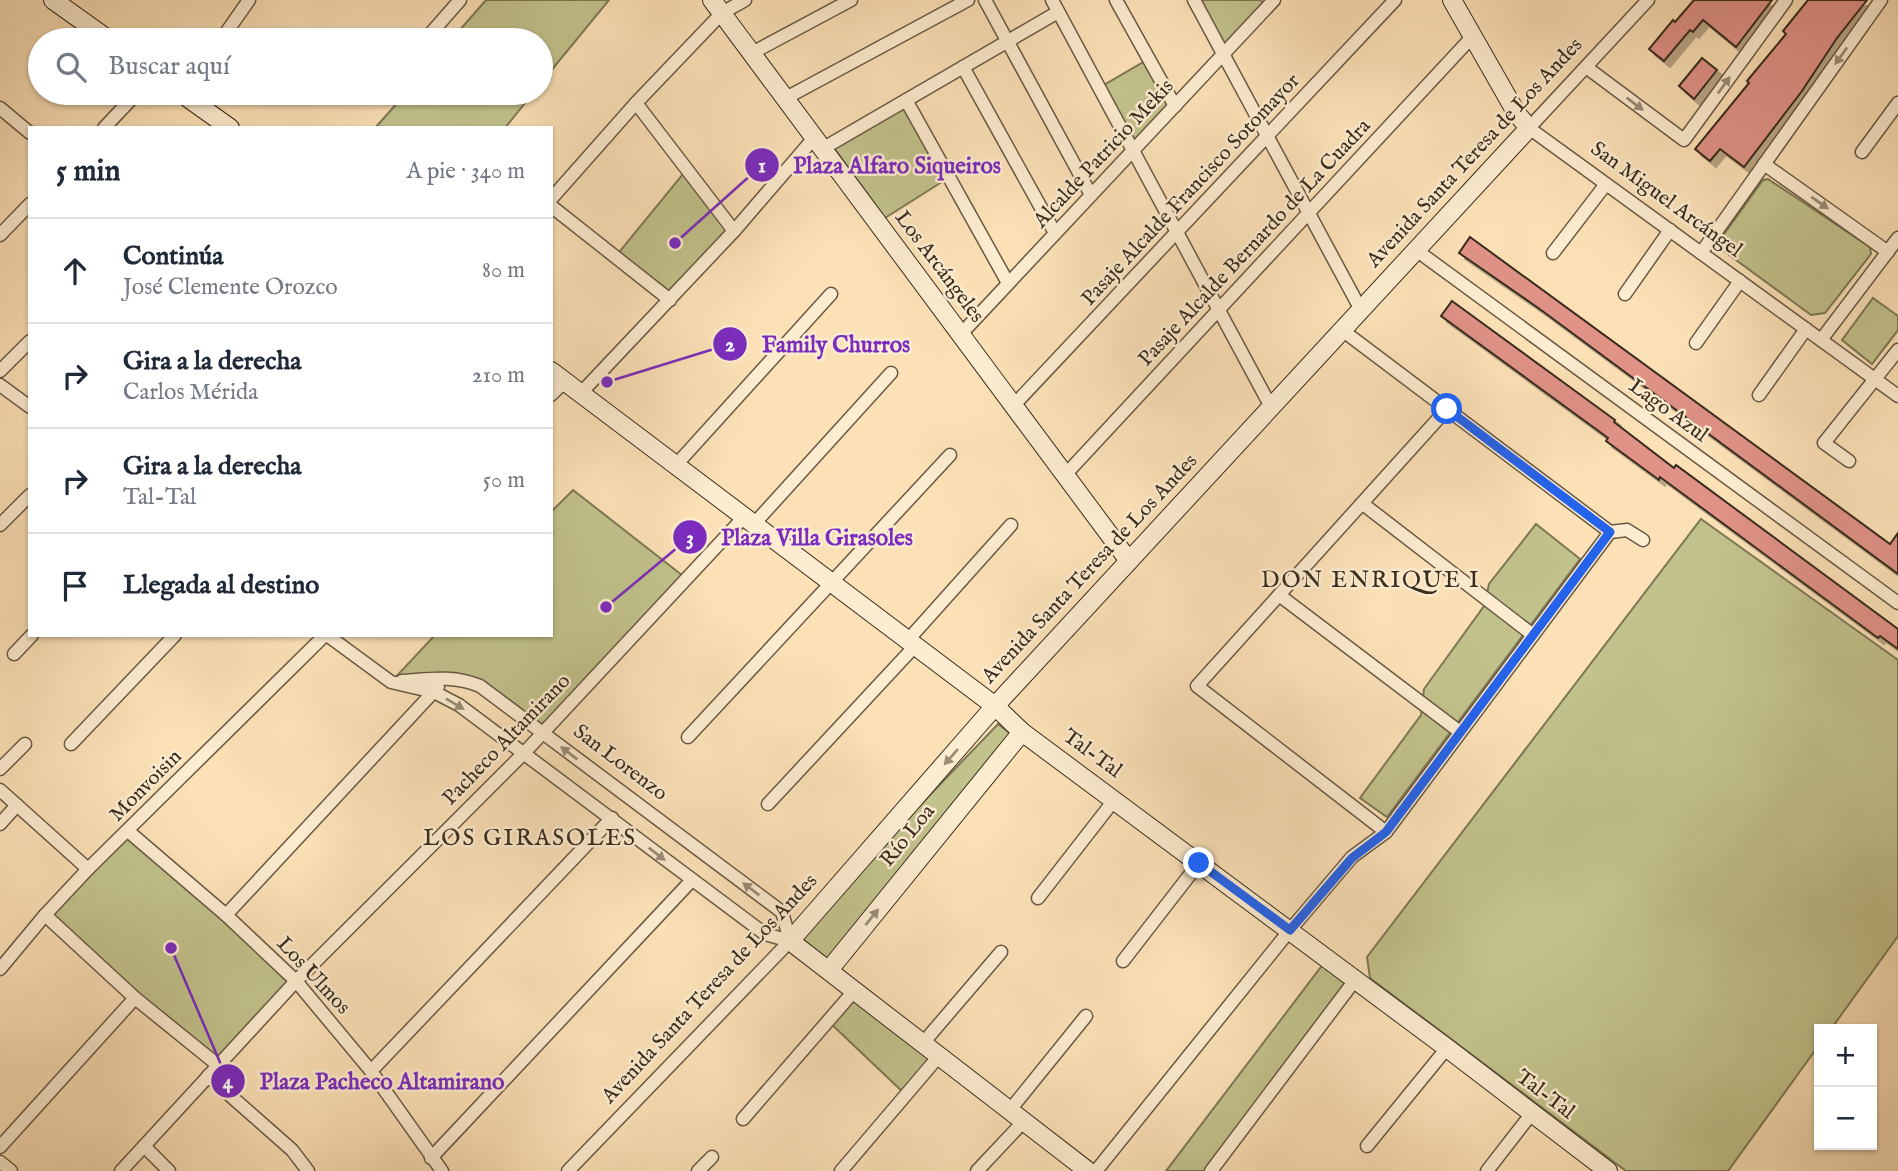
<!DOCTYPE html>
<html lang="es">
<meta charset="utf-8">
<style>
:root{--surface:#fff;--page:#f2f2f3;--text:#1f2937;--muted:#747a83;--line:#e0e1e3}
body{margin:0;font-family:"IM FELL English",serif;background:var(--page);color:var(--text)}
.controls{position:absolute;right:21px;bottom:21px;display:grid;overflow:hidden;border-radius:0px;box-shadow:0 2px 5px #0004}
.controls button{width:63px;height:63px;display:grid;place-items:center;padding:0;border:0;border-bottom:2px solid var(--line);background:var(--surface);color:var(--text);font:35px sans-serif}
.stop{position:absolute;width:21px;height:21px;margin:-16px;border:5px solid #2563eb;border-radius:50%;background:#fff}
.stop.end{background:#2563eb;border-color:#fff;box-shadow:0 2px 7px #0008}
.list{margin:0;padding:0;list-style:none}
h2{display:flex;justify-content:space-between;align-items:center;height:91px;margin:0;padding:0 28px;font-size:30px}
h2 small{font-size:23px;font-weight:400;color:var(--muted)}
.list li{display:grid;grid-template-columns:46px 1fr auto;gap:21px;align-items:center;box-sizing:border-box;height:105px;padding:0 28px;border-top:2px solid var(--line)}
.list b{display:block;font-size:26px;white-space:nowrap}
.list p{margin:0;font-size:23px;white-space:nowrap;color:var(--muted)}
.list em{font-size:23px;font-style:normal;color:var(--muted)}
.icon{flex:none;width:38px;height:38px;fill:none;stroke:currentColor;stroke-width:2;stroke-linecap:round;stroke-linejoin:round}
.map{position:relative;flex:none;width:1898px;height:1171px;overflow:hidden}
.search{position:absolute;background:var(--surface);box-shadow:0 2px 5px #0004;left:28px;top:28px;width:525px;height:77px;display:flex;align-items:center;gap:18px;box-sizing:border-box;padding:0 24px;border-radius:38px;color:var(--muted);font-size:26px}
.panel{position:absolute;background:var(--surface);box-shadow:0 2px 5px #0004;left:28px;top:126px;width:525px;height:511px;border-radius:0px}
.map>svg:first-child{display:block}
</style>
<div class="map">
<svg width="1898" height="1171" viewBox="0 0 1898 1171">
<defs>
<filter id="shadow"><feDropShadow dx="6" dy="6" stdDeviation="0" flood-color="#0004"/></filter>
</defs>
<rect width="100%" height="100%" fill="#fce1b7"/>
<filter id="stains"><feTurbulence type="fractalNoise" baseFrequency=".00286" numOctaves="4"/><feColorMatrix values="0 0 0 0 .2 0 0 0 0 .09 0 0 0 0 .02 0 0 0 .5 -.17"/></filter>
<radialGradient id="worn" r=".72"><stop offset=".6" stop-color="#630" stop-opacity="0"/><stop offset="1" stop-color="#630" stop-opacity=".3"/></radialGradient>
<g fill="#c2c28c" stroke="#7d7755" stroke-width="2">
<path d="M486 0H609L541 83V40H451Z"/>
<path d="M1194 0H1261L1266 9 1224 55Z"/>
<path d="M1147 60 1170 103 1134 141 1104 85Z"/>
<path d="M406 93H533L505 128H375Z"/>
<path d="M904 106 945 180 885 218 834 148Z"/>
<path d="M687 169 734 231 670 300 616 256Z"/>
<path d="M1768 179 1870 247 1871 254 1825 313 1811 315 1721 249 1719 241 1763 180Z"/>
<path d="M1873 298 1898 316V330L1872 364 1842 340Z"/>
<path d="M573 490 687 579 543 733 480 686 391 682 435 635H551V512Z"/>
<path d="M1701 519 1898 660V936L1831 1029H1819V1045L1728 1171H1626L1370 978 1367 957Z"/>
<path d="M1536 524 1580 559 1387 817 1360 798 1421 715 1424 689 1484 606 1489 584Z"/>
<path d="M998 724 1012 735 829 970 790 941Z"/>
<path d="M128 831 296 981 219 1066 45 915Z"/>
<path d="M1327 959 1355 980 1211 1171H1166Z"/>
<path d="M855 990 939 1056 906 1095 828 1021Z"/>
</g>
<g fill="#e09287" stroke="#382c1e" stroke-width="2" filter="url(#shadow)">
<path d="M1694 0H1772L1736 47 1703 20 1693 32 1690 30 1664 61 1649 49 1673 20 1675 22Z"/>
<path d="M1808 0H1867L1837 38 1802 91 1744 167 1720 149 1710 161 1695 149 1749 83 1747 81 1786 34 1783 31Z"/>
<path d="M1702 58 1717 70 1694 99 1679 86Z"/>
<path d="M1470 237 1890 544 1898 533V574L1541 310 1459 253Z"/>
<path d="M1452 301 1615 420 1614 422 1674 468 1676 465 1898 629V649L1880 636 1878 638 1660 477 1659 480 1606 441 1608 438 1441 316Z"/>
</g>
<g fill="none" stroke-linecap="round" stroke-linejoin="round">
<g stroke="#695944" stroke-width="15">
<g id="street">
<path d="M985 0 1091 195"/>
<path d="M1052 0 1271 407"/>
<path d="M1116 0 1175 106"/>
<path d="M1194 0 1361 310"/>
<path d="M1648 0 1529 128 1898 396"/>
<path d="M221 40 249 0"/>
<path d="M425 40 460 0"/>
<path d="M750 54 851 0"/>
<path d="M963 67 1055 233"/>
<path d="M1586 67 1684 140 1786 0"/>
<path d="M376 96 379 93"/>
<path d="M784 99 968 0"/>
<path d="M906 100 1008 283"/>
<path d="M636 103 734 231"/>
<path d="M0 108 30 133"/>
<path d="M104 128 137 93"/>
<path d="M822 149 1058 12"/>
<path d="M1862 152 1898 103"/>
<path d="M1764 164 1888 252"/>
<path d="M551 199 636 103 722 13 745 0"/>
<path d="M551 206 670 300"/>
<path d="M0 235 30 204"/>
<path d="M1416 250 1898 603"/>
<path d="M1553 253 1606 184"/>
<path d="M1701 253 1881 0"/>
<path d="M1625 294 1670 230"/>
<path d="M1342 330 1610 532 1627 530 1643 540"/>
<path d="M961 334 1274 0"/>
<path d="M1821 340 1898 238"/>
<path d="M1696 343 1740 281"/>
<path d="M0 371 30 341"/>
<path d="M0 385 30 407"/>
<path d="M581 393 734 231 814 138"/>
<path d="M551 395 565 381"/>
<path d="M1759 395 1806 329"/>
<path d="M1014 405 1395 0"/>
<path d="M1849 461 1824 443 1898 350"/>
<path d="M676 465 831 294"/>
<path d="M1066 474 1472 37"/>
<path d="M1363 504 1533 635"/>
<path d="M754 524 891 373"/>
<path d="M0 525 30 495"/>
<path d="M1279 595 1460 732"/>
<path d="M327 635 391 682 434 692 459 705 765 934 790 941"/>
<path d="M908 640 1011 525"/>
<path d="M14 654 32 635"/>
<path d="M402 681C430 679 454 675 480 686L782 912 790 941"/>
<path d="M688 737 950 455"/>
<path d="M71 744 175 635"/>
<path d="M0 769 25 744"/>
<path d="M0 790 88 869"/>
<path d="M768 804 915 646"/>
<path d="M0 824 17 805"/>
<path d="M128 831 226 915 296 981 371 1071 442 1171"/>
<path d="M1386 832 1197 686 1447 409"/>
<path d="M1038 898 1115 799"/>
<path d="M45 915 135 998 219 1066"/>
<path d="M226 915 438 687"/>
<path d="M1123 961 1199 863"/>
<path d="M0 969 45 915 88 869 325 635"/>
<path d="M923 1043 1001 952"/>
<path d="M371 1071 612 818"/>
<path d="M208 1076 292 1150 308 1171"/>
<path d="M1010 1110 1086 1016"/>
<path d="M743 1119 855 990"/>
<path d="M144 1146 169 1171"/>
<path d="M1367 1146 1447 1048"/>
<path d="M0 1147 135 998"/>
<path d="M431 1158 691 881"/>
<path d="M0 1162 11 1171"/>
<path d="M121 1171 296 981 525 752 744 517"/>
<path d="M568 1171 790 941"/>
<path d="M698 1171 712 1157"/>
<path d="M841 1171 939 1056"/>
<path d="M977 1171 1024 1121"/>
<path d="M1096 1171 1290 930 1352 857 1386 832 1610 532"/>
<path d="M1211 1171 1355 980"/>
<path d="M1487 1171 1532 1113"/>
</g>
</g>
<g stroke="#382c1e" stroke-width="20">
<g id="secondary">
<path d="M53 0 109 40"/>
<path d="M712 0 1129 561"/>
<path d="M181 93 230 128"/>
<path d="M551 371 995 706 1022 732 1447 1048 1608 1171"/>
<path d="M829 970 1022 732"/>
<path d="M1088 1171 790 941 995 706 1529 128 1517 114 1452 0"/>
</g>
</g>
<use href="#street" stroke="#fdecd0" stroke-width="12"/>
<use href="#secondary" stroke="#fdecd0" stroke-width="18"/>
</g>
<defs><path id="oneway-solid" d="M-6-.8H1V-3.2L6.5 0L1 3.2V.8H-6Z" transform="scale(1.75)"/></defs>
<g fill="#9a8c77">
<use href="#oneway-solid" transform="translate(1841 56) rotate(125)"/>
<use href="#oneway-solid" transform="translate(1724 85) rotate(-54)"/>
<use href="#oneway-solid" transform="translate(1635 104) rotate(37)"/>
<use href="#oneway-solid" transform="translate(1820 203) rotate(35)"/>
<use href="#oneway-solid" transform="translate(455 704) rotate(31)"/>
<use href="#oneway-solid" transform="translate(569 753) rotate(-143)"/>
<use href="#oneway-solid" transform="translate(951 757) rotate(131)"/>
<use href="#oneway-solid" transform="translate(657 854) rotate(38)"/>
<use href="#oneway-solid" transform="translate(751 889) rotate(-143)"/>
<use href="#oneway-solid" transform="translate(872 917) rotate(-51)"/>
</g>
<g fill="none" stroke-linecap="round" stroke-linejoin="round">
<path stroke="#2563eb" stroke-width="9" d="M1199 863 1290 930 1352 858 1386 832 1610 532 1447 409"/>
</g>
<g text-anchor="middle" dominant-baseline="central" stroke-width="5" stroke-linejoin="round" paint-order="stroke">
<g font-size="21" fill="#382c1e" stroke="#fdecd0">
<text transform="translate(1475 153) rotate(-47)">Avenida Santa Teresa de Los Andes</text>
<text transform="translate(1104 154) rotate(-47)">Alcalde Patricio Mekis</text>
<text transform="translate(1191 190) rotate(-47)">Pasaje Alcalde Francisco Sotomayor</text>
<text transform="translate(1666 200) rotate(36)">San Miguel Arcángel</text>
<text transform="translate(1255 243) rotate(-47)">Pasaje Alcalde Bernardo de La Cuadra</text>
<text transform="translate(939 267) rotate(53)">Los Arcángeles</text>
<text transform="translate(1668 411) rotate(36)">Lago Azul</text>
<text transform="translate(1090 569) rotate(-47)">Avenida Santa Teresa de Los Andes</text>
<text transform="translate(507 740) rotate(-46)">Pacheco Altamirano</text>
<text transform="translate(1092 754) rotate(36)">Tal-Tal</text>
<text transform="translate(620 763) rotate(37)">San Lorenzo</text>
<text transform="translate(146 786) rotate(-45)">Monvoisin</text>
<text transform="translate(908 836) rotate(-51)">Río Loa</text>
<text transform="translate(313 976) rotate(47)">Los Ulmos</text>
<text transform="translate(710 989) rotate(-47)">Avenida Santa Teresa de Los Andes</text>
<text transform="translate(1545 1095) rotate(37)">Tal-Tal</text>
</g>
<g font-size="23" letter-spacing="2" fill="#382c1e" stroke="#fdecd0">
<text x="1371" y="580">DON ENRIQUE I</text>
<text x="530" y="838">LOS GIRASOLES</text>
</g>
</g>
<path fill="none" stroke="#7b2cbf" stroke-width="2.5" d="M675 243L762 165M607 382L730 344M606 607L690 537M171 948L228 1081"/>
<g fill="#7b2cbf" stroke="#fdecd0" stroke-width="2.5">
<circle cx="675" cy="243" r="7"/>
<circle cx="607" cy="382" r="7"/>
<circle cx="606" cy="607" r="7"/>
<circle cx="171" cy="948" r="7"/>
<circle cx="762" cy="165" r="18"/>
<circle cx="730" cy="344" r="18"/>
<circle cx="690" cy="537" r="18"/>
<circle cx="228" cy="1081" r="18"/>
</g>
<g font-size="21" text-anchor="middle" font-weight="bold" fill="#fff">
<text x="762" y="172">1</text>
<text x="730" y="351">2</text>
<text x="690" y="544">3</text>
<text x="228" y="1088">4</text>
</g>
<g font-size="23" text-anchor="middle" font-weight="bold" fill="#7b2cbf" stroke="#fdecd0" stroke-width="5" stroke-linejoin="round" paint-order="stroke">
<text x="897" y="173">Plaza Alfaro Siqueiros</text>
<text x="836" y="352">Family Churros</text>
<text x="817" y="545">Plaza Villa Girasoles</text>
<text x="382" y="1089">Plaza Pacheco Altamirano</text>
</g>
<rect width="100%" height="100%" filter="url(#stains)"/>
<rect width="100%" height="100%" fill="url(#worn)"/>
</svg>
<div class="controls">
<button>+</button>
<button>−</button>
</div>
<div class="stop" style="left:1447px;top:409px"></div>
<div class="stop end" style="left:1199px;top:863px"></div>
<div class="search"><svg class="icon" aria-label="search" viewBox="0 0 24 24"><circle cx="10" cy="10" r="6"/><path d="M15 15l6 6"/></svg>Buscar aquí</div>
<section class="panel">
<h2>5 min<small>A pie · 340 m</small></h2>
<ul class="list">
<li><svg class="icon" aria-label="ahead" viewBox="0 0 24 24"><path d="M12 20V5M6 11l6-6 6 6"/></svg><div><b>Continúa</b><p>José Clemente Orozco</p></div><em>80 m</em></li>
<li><svg class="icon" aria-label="right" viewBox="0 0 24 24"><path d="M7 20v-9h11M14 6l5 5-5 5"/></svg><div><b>Gira a la derecha</b><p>Carlos Mérida</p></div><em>210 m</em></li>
<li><svg class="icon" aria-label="right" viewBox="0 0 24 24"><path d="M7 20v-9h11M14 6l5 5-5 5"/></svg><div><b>Gira a la derecha</b><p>Tal-Tal</p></div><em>50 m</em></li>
<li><svg class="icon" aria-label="arrive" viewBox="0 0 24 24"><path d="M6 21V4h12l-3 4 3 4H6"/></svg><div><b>Llegada al destino</b></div></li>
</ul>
</section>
</div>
